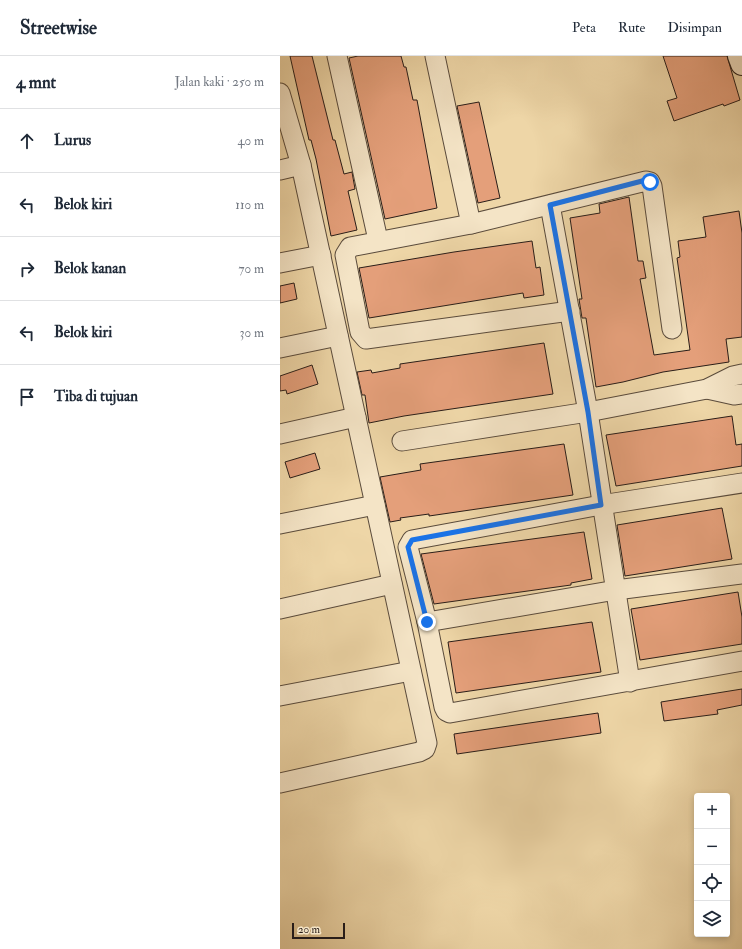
<!DOCTYPE html>
<html lang="id">
<meta charset="utf-8">
<style>
:root{--surface:#fff;--page:#f6f6f7;--text:#1f2937;--muted:#747a83;--line:#e0e1e3}
body{margin:0;font-family:"IM FELL Double Pica",serif;background:var(--page);color:var(--text)}
.controls{position:absolute;right:12px;bottom:12px;display:grid;overflow:hidden;border-radius:4px;box-shadow:0 2px 6px #0003}
.controls button{width:36px;height:36px;display:grid;place-items:center;padding:0;border:0;border-bottom:1px solid var(--line);background:var(--surface);color:var(--text);font:20px sans-serif}
.scale{position:absolute;left:12px;bottom:10px;width:53px;box-sizing:border-box;padding-left:4px;border:2px solid #291d18;border-top:0;font-size:11px;line-height:14px;white-space:nowrap;color:#291d18;-webkit-text-stroke:3px #f4e4c6;paint-order:stroke}
.stop{position:absolute;width:12px;height:12px;margin:-9px;border:3px solid #1a73e8;border-radius:50%;background:#fff}
.stop.end{background:#1a73e8;border-color:#fff;box-shadow:0 1px 4px #0008}
.list{margin:0;padding:0;list-style:none}
h2{display:flex;justify-content:space-between;align-items:center;height:52px;margin:0;padding:0 16px;font-size:17px}
h2 small{font-size:13px;font-weight:400;color:var(--muted)}
.list li{display:grid;grid-template-columns:26px 1fr auto;gap:12px;align-items:center;box-sizing:border-box;height:64px;padding:0 16px;border-top:1px solid var(--line)}
.list b{display:block;font-size:15px;white-space:nowrap}
.list em{font-size:13px;font-style:normal;color:var(--muted)}
.icon{flex:none;width:22px;height:22px;fill:none;stroke:currentColor;stroke-width:2;stroke-linecap:round;stroke-linejoin:round}
.map{position:relative;flex:none;width:462px;height:893px;overflow:hidden}
header{display:flex;align-items:center;gap:24px;box-sizing:border-box;height:56px;padding:0 20px;background:var(--surface);border-bottom:1px solid var(--line)}
header strong{font-size:19px}
nav{display:flex;gap:22px;margin-inline-start:auto;font-size:14px}
main{display:flex}
aside{flex:1;background:var(--surface)}
.map>svg:first-child{display:block}
</style>
<header>
<strong>Streetwise</strong>
<nav><a>Peta</a><a>Rute</a><a>Disimpan</a></nav>
</header>
<main>
<aside>
<h2>4 mnt<small>Jalan kaki · 250 m</small></h2>
<ul class="list">
<li><svg class="icon" aria-label="ahead" viewBox="0 0 24 24"><path d="M12 20V5M6 11l6-6 6 6"/></svg><div><b>Lurus</b></div><em>40 m</em></li>
<li><svg class="icon" aria-label="left" viewBox="0 0 24 24"><path d="M17 20v-9H6M10 6l-5 5 5 5"/></svg><div><b>Belok kiri</b></div><em>110 m</em></li>
<li><svg class="icon" aria-label="right" viewBox="0 0 24 24"><path d="M7 20v-9h11M14 6l5 5-5 5"/></svg><div><b>Belok kanan</b></div><em>70 m</em></li>
<li><svg class="icon" aria-label="left" viewBox="0 0 24 24"><path d="M17 20v-9H6M10 6l-5 5 5 5"/></svg><div><b>Belok kiri</b></div><em>30 m</em></li>
<li><svg class="icon" aria-label="arrive" viewBox="0 0 24 24"><path d="M6 21V4h12l-3 4 3 4H6"/></svg><div><b>Tiba di tujuan</b></div></li>
</ul>
</aside>
<div class="map">
<svg width="462" height="893" viewBox="0 0 462 893">
<rect width="100%" height="100%" fill="#eed6a7"/>
<filter id="stains"><feTurbulence type="fractalNoise" baseFrequency=".005" numOctaves="4"/><feColorMatrix values="0 0 0 0 .2 0 0 0 0 .09 0 0 0 0 .02 0 0 0 .5 -.17"/></filter>
<radialGradient id="worn" r=".72"><stop offset=".6" stop-color="#630" stop-opacity="0"/><stop offset="1" stop-color="#630" stop-opacity=".3"/></radialGradient>
<g fill="#e49f7a" stroke="#291d18">
<path d="M10 0H32L53 84H55L64 118 72 116 75 133 68 135 77 174 51 180 36 103 31 84H29Z"/>
<path d="M78 0H121L124 11H126L133 44H137L157 152 105 163 69 2Z"/>
<path d="M383 0H447L460 44 444 50 443 48 394 65 387 45 397 42Z"/>
<path d="M199 46 220 142 198 147 177 50Z"/>
<path d="M349 141 358 205H363L366 222 360 223 374 299 410 294 397 202 400 201 398 185 426 181 423 161 459 155 462 177V281L446 283 449 306 383 316 343 326 316 331 306 262H302L299 243H302L290 162 320 157 319 148Z"/>
<path d="M252 185 256 212 260 211 264 239 244 242 243 237 89 262 79 212 174 196Z"/>
<path d="M14 227 17 243 0 247V230Z"/>
<path d="M264 287 273 338 124 360 89 367 85 339H82L77 316 91 314 92 317 120 312V308Z"/>
<path d="M32 309 38 328 7 338 6 334 0 335V320Z"/>
<path d="M452 360 456 389 462 388V410L336 430 326 379Z"/>
<path d="M284 388 293 439 149 460V458L120 462 121 464 110 466 100 421 141 414 140 408Z"/>
<path d="M35 397 40 413 10 422 5 406Z"/>
<path d="M442 452 452 503 345 520 337 469Z"/>
<path d="M304 476 312 523 291 527V529L154 548 141 498Z"/>
<path d="M458 536 462 561V588L360 604 351 553Z"/>
<path d="M312 566 321 616 176 637 168 586Z"/>
<path d="M462 633V649L437 654 438 658 384 665 381 646Z"/>
<path d="M318 657 321 677 177 698 174 678Z"/>
</g>
<g fill="none" stroke-linecap="round" stroke-linejoin="round">
<g stroke="#5a4b3c" stroke-width="21">
<g id="street">
<path d="M57 0 98 184"/>
<path d="M155 0 191 168"/>
<path d="M0 37 21 109 147 687 145 693 139 696 0 727"/>
<path d="M0 114 21 109"/>
<path d="M270 149 308 356 350 626"/>
<path d="M0 207 41 199"/>
<path d="M290 255 86 283 80 276 65 199 70 191 191 168 366 125 370 126 372 130 392 273"/>
<path d="M0 292 58 280"/>
<path d="M427 333 454 339 462 338"/>
<path d="M0 378 76 361"/>
<path d="M122 385 308 356 427 333 453 320 462 318"/>
<path d="M462 427 321 449 132 484 128 491 147 566 164 651 166 655 170 657 462 605"/>
<path d="M0 468 95 449"/>
<path d="M0 553 112 528"/>
<path d="M147 566 336 534 462 518"/>
<path d="M0 640 131 615"/>
</g>
</g>
<g stroke="#291d18" stroke-width="24">
<path id="secondary" d="M459 0 462 8"/>
</g>
<use href="#street" stroke="#f4e4c6" stroke-width="19"/>
<use href="#secondary" stroke="#f4e4c6" stroke-width="22"/>
</g>
<g fill="none" stroke-linecap="round" stroke-linejoin="round">
<path stroke="#1a73e8" stroke-width="5" d="M147 566 128 491 132 484 321 449 308 356 270 149 366 124 370 126"/>
</g>
<rect width="100%" height="100%" filter="url(#stains)"/>
<rect width="100%" height="100%" fill="url(#worn)"/>
</svg>
<div class="controls">
<button>+</button>
<button>−</button>
<button><svg class="icon" aria-label="locate" viewBox="0 0 24 24"><circle cx="12" cy="12" r="6"/><path d="M12 2v4M12 18v4M2 12h4M18 12h4"/></svg></button>
<button><svg class="icon" aria-label="layers" viewBox="0 0 24 24"><path d="M12 4l9 5-9 5-9-5zM3 14l9 5 9-5"/></svg></button>
</div>
<div class="scale">20 m</div>
<div class="stop" style="left:370px;top:126px"></div>
<div class="stop end" style="left:147px;top:566px"></div>
</div>
</main>
